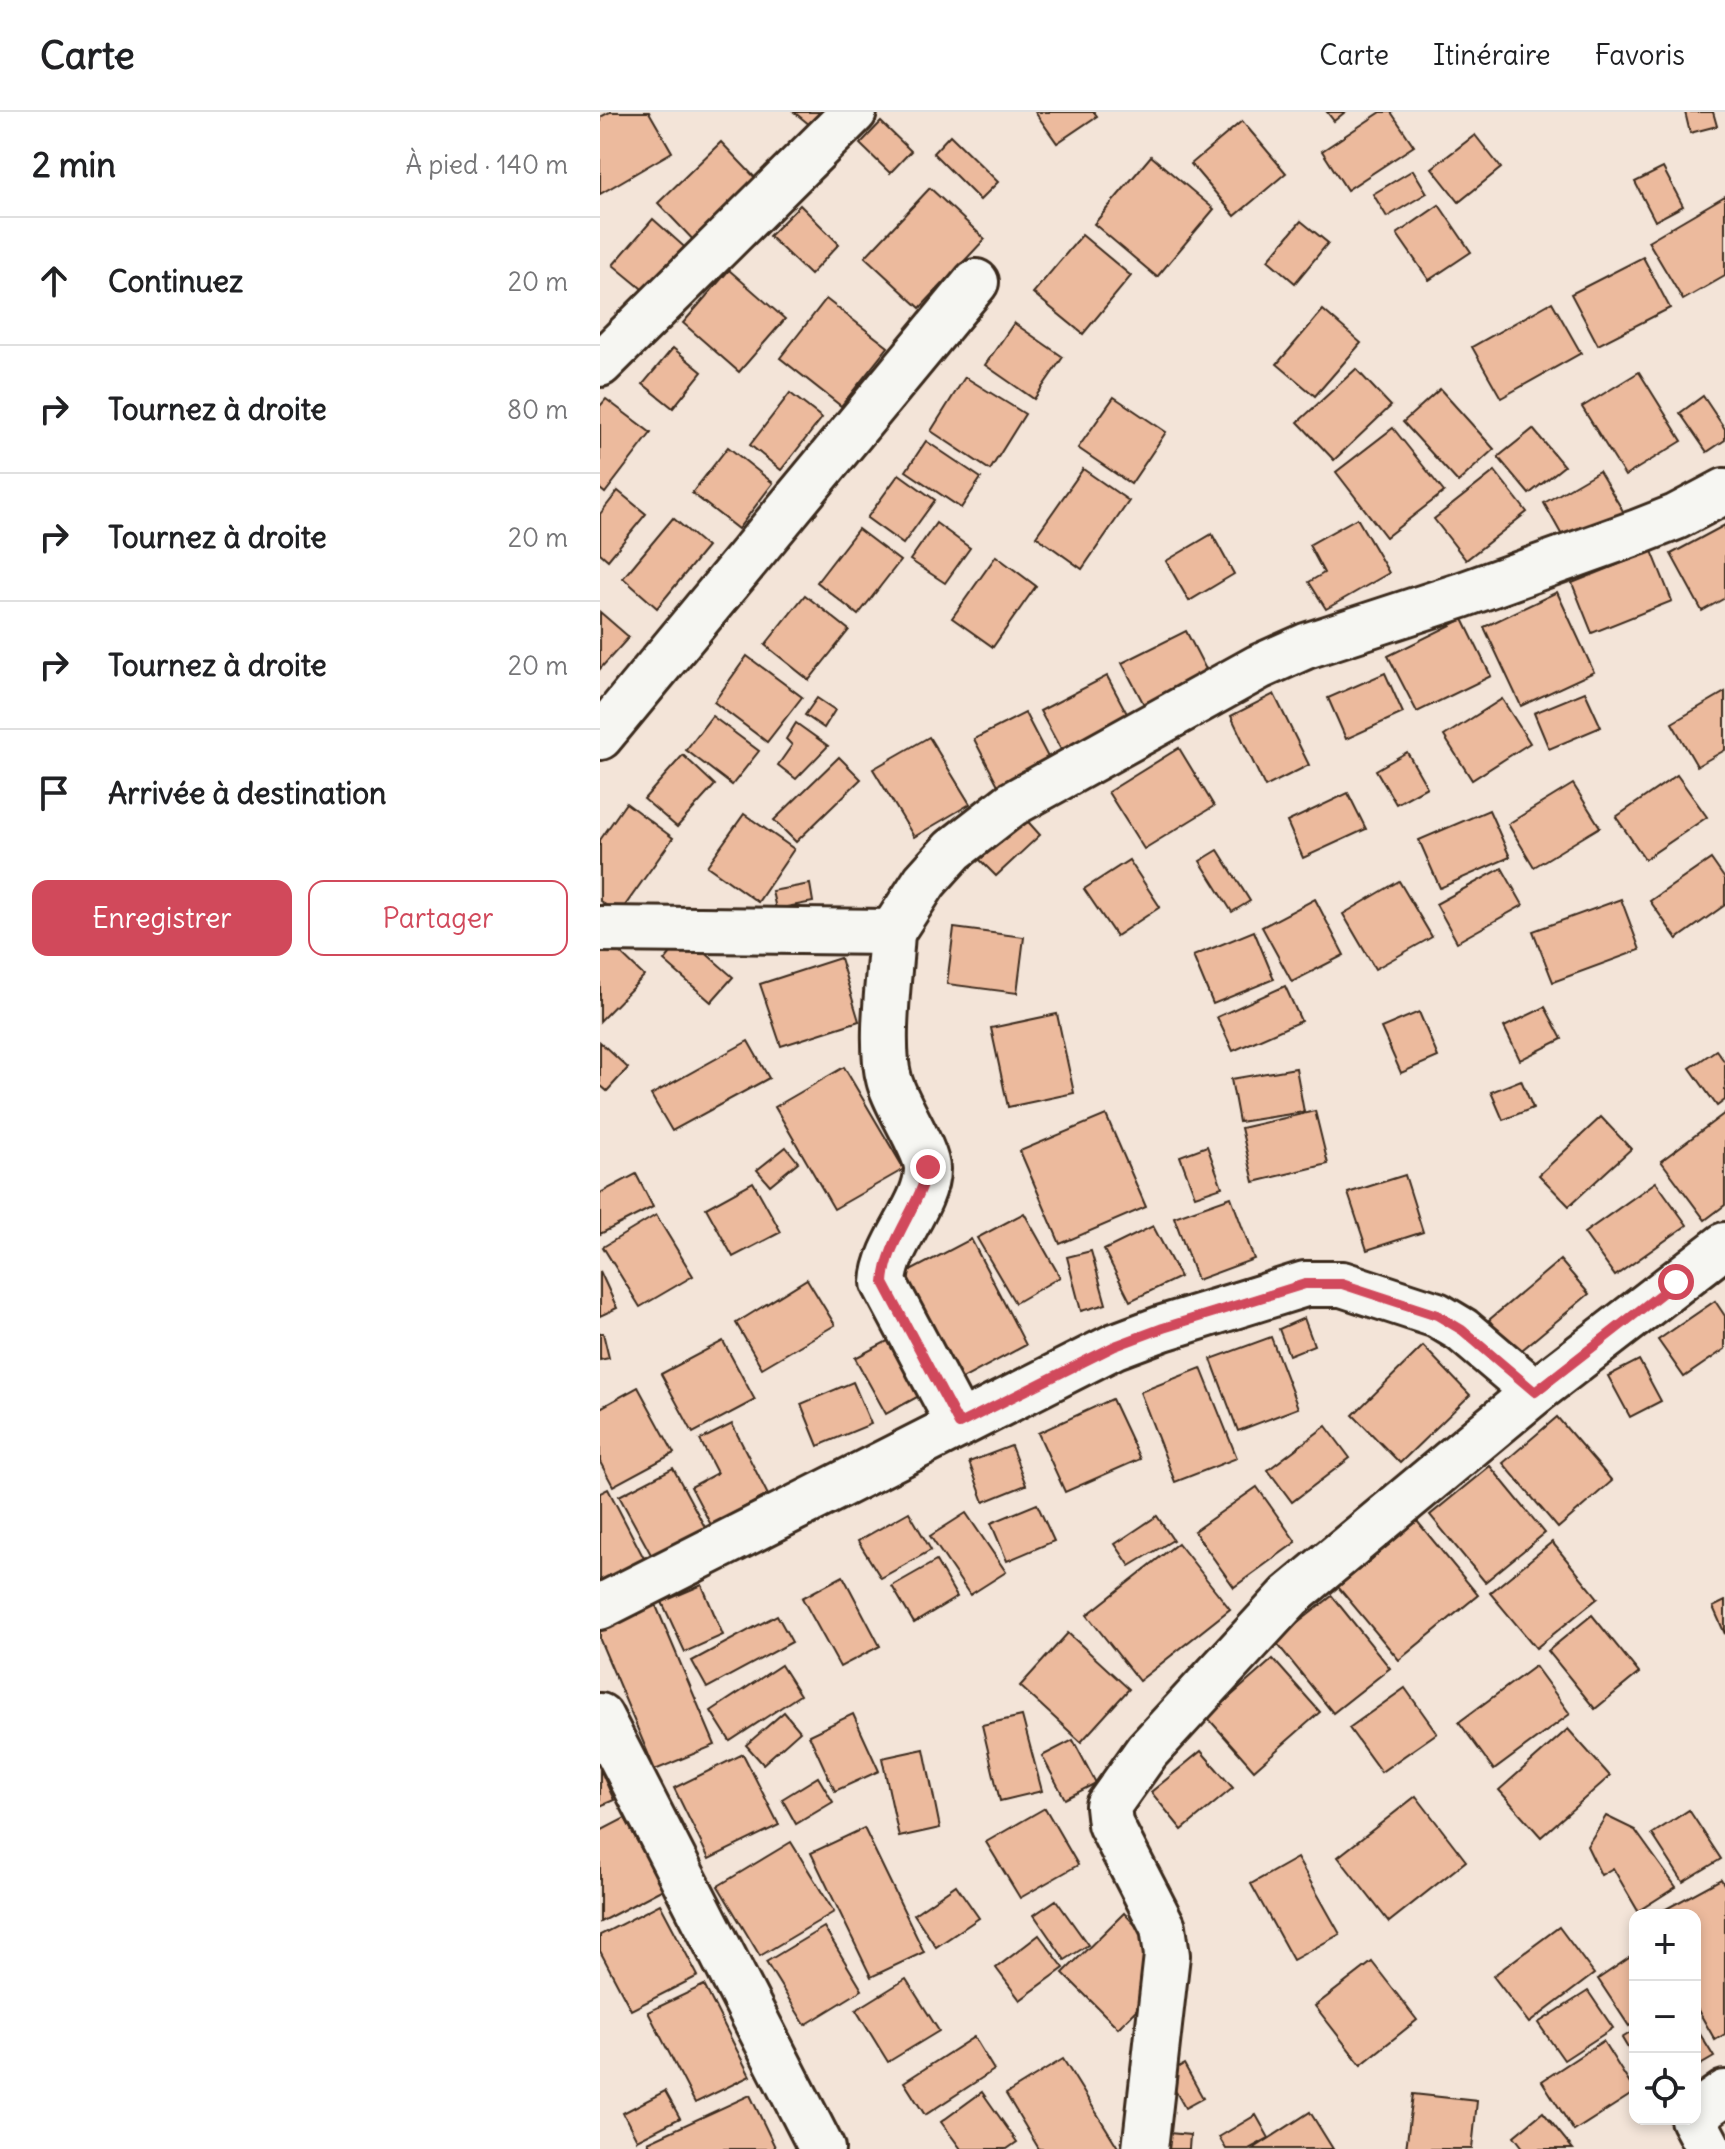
<!DOCTYPE html>
<html lang="fr">
<meta charset="utf-8">
<style>
:root{--surface:#fff;--page:#f2f2f2;--text:#202124;--muted:#757577;--line:#e0e0e0;--accent:#d1495b}
body{margin:0;font-family:Delius,sans-serif;background:var(--page);color:var(--text)}
.controls{position:absolute;right:24px;bottom:24px;display:grid;overflow:hidden;border-radius:16px;box-shadow:0 4px 12px #0003}
.controls button{width:72px;height:72px;display:grid;place-items:center;padding:0;border:0;border-bottom:2px solid var(--line);background:var(--surface);color:var(--text);font:40px sans-serif}
.stop{position:absolute;width:24px;height:24px;margin:-18px;border:6px solid #d1495b;border-radius:50%;background:#fff}
.stop.end{background:#d1495b;border-color:#fff;box-shadow:0 2px 8px #0008}
.list{margin:0;padding:0;list-style:none}
h2{display:flex;justify-content:space-between;align-items:center;height:104px;margin:0;padding:0 32px;font-size:34px}
h2 small{font-size:26px;font-weight:400;color:var(--muted)}
.list li{display:grid;grid-template-columns:52px 1fr auto;gap:24px;align-items:center;box-sizing:border-box;height:128px;padding:0 32px;border-top:2px solid var(--line)}
.list b{display:block;font-size:30px;white-space:nowrap}
.list em{font-size:26px;font-style:normal;color:var(--muted)}
.actions{display:flex;gap:16px;padding:24px 32px}
.actions a{flex:1;padding:18px 0;border:2px solid var(--accent);border-radius:16px;text-align:center;font-size:28px;color:var(--accent)}
.actions .main{background:var(--accent);color:#fff}
.icon{flex:none;width:44px;height:44px;fill:none;stroke:currentColor;stroke-width:2;stroke-linecap:round;stroke-linejoin:round}
.map{position:relative;flex:none;width:1125px;height:2037px;overflow:hidden}
header{display:flex;align-items:center;gap:48px;box-sizing:border-box;height:112px;padding:0 40px;background:var(--surface);border-bottom:2px solid var(--line)}
header strong{font-size:38px}
nav{display:flex;gap:44px;margin-inline-start:auto;font-size:28px}
main{display:flex}
aside{flex:1;background:var(--surface)}
.map>svg:first-child{display:block}
</style>
<header>
<strong>Carte</strong>
<nav><a>Carte</a><a>Itinéraire</a><a>Favoris</a></nav>
</header>
<main>
<aside>
<h2>2 min<small>À pied · 140 m</small></h2>
<ul class="list">
<li><svg class="icon" aria-label="ahead" viewBox="0 0 24 24"><path d="M12 20V5M6 11l6-6 6 6"/></svg><div><b>Continuez</b></div><em>20 m</em></li>
<li><svg class="icon" aria-label="right" viewBox="0 0 24 24"><path d="M7 20v-9h11M14 6l5 5-5 5"/></svg><div><b>Tournez à droite</b></div><em>80 m</em></li>
<li><svg class="icon" aria-label="right" viewBox="0 0 24 24"><path d="M7 20v-9h11M14 6l5 5-5 5"/></svg><div><b>Tournez à droite</b></div><em>20 m</em></li>
<li><svg class="icon" aria-label="right" viewBox="0 0 24 24"><path d="M7 20v-9h11M14 6l5 5-5 5"/></svg><div><b>Tournez à droite</b></div><em>20 m</em></li>
<li><svg class="icon" aria-label="arrive" viewBox="0 0 24 24"><path d="M6 21V4h12l-3 4 3 4H6"/></svg><div><b>Arrivée à destination</b></div></li>
</ul>
<div class="actions"><a class="main">Enregistrer</a><a>Partager</a></div>
</aside>
<div class="map">
<svg width="1125" height="2037" viewBox="0 0 1125 2037">
<rect width="100%" height="100%" fill="#f3e4d8"/>
<filter id="ink" filterUnits="userSpaceOnUse"><feTurbulence type="fractalNoise" baseFrequency=".0125" numOctaves="2"/><feDisplacementMap in="SourceGraphic" scale="16" xChannelSelector="R" yChannelSelector="G"/><feConvolveMatrix kernelMatrix="1 2 1 2 8 2 1 2 1" color-interpolation-filters="sRGB"/></filter>
<g filter="url(#ink)">
<g fill="#ecba9d" stroke="#3b2a1e" stroke-width="2">
<path d="M10 0H49L72 40 0 82V5Z"/>
<path d="M194 0H233L216 18Z"/>
<path d="M435 0H494L497 4 457 31Z"/>
<path d="M727 0H745L734 9Z"/>
<path d="M781 0H791L814 34 747 78 722 39Z"/>
<path d="M1085 0H1113L1117 14 1090 21Z"/>
<path d="M642 9 686 61 635 104 591 52Z"/>
<path d="M281 10 311 39 290 61 260 32Z"/>
<path d="M350 23 398 70 380 88 333 41Z"/>
<path d="M875 23 901 56 859 90 832 56Z"/>
<path d="M121 30 162 73 99 134 58 91Z"/>
<path d="M551 44 614 97 557 165 494 112Z"/>
<path d="M1063 56 1083 94 1055 109 1035 70Z"/>
<path d="M813 58 827 81 787 105 773 82Z"/>
<path d="M330 76 385 127 320 196 265 145Z"/>
<path d="M1125 84V164L1083 188 1048 129Z"/>
<path d="M200 93 239 132 210 163 169 124Z"/>
<path d="M839 93 871 140 829 168 797 122Z"/>
<path d="M53 107 90 140 52 185 13 153Z"/>
<path d="M701 109 728 131 695 171 668 148Z"/>
<path d="M482 123 531 164 483 222 433 181Z"/>
<path d="M1043 145 1070 196 998 233 971 182Z"/>
<path d="M129 158 185 207 139 260 83 211Z"/>
<path d="M226 187 288 235 241 294 180 246Z"/>
<path d="M952 190 981 241 901 286 872 235Z"/>
<path d="M723 198 761 231 715 284 677 252Z"/>
<path d="M414 211 463 245 434 287 385 253Z"/>
<path d="M73 236 102 260 73 296 43 272Z"/>
<path d="M756 257 791 294 734 348 698 310Z"/>
<path d="M1039 260 1082 329 1025 364 982 295Z"/>
<path d="M365 265 425 302 390 358 331 319Z"/>
<path d="M840 277 894 337 858 370 803 310Z"/>
<path d="M190 281 222 306 181 358 150 333Z"/>
<path d="M1103 284 1125 317V328L1107 340 1080 301Z"/>
<path d="M514 285 566 320 531 372 478 336Z"/>
<path d="M6 287 51 321 5 381 0 377V294Z"/>
<path d="M793 316 844 380 786 425 736 360Z"/>
<path d="M933 317 964 354 929 382 898 345Z"/>
<path d="M326 329 381 366 361 396 306 359Z"/>
<path d="M128 335 173 371 138 417 92 381Z"/>
<path d="M483 357 529 389 482 457 436 424Z"/>
<path d="M895 359 927 400 866 448 834 407Z"/>
<path d="M999 359 1026 404 969 436 944 391Z"/>
<path d="M299 362 335 388 303 432 267 406Z"/>
<path d="M18 379 46 402 8 448 0 441V402Z"/>
<path d="M73 406 107 435 57 496 23 466Z"/>
<path d="M757 406 789 461 726 497 709 470 724 461 709 433Z"/>
<path d="M336 411 370 436 345 471 310 448Z"/>
<path d="M1125 413V486L1102 499 1071 442Z"/>
<path d="M258 417 300 449 258 503 217 470Z"/>
<path d="M612 422 634 462 589 489 566 449Z"/>
<path d="M1052 439 1072 489 992 521 972 471Z"/>
<path d="M396 444 436 474 393 535 352 506Z"/>
<path d="M957 480 994 560 921 594 884 515Z"/>
<path d="M205 483 249 518 209 568 165 533Z"/>
<path d="M0 500 29 525 0 557Z"/>
<path d="M863 507 891 564 817 600 788 544Z"/>
<path d="M586 519 611 567 548 600 522 551Z"/>
<path d="M147 544 202 585 167 630 114 590Z"/>
<path d="M785 561 803 601 746 627 728 586Z"/>
<path d="M507 564 532 611 465 645 440 599Z"/>
<path d="M985 580 1001 615 949 637 934 601Z"/>
<path d="M1125 580V638L1097 654 1072 611Z"/>
<path d="M674 582 709 653 665 675 631 604Z"/>
<path d="M217 586 235 598 224 616 205 603Z"/>
<path d="M902 587 930 631 872 668 844 624Z"/>
<path d="M425 601 451 651 400 677 374 627Z"/>
<path d="M112 604 159 639 132 673 86 638Z"/>
<path d="M196 611 228 634 196 667 178 653 192 633 186 627Z"/>
<path d="M329 625 370 692 314 725 273 657Z"/>
<path d="M579 636 614 694 544 737 508 680Z"/>
<path d="M807 640 827 675 796 692 776 658Z"/>
<path d="M83 643 115 673 77 715 44 687Z"/>
<path d="M239 645 261 667 196 730 174 708Z"/>
<path d="M1077 663 1107 705 1045 747 1016 705Z"/>
<path d="M973 672 1000 715 934 755 908 712Z"/>
<path d="M748 681 766 717 703 746 687 710Z"/>
<path d="M26 691 73 726 19 802 0 789V728Z"/>
<path d="M889 698 910 745 840 776 819 728Z"/>
<path d="M144 702 194 737 158 790 107 754Z"/>
<path d="M422 703 440 723 396 764 377 745Z"/>
<path d="M618 738 650 789 632 800 600 749Z"/>
<path d="M1111 747 1125 767V793L1077 827 1050 789Z"/>
<path d="M529 748 560 795 516 824 484 777Z"/>
<path d="M902 756 923 793 857 830 836 792Z"/>
<path d="M799 769 832 825 775 857 743 802Z"/>
<path d="M210 772 213 790 176 797 172 779Z"/>
<path d="M715 787 744 843 692 870 662 815Z"/>
<path d="M1021 787 1040 838 953 870 933 819Z"/>
<path d="M354 816 424 825 417 881 347 872Z"/>
<path d="M654 819 674 867 613 892 593 844Z"/>
<path d="M86 824 133 865 111 890 64 849Z"/>
<path d="M10 831 44 864 0 909V841Z"/>
<path d="M240 846 259 909 181 934 160 872Z"/>
<path d="M685 874 701 909 633 939 617 905Z"/>
<path d="M945 895 962 927 920 948 904 915Z"/>
<path d="M819 900 838 945 801 961 781 916Z"/>
<path d="M457 902 474 981 408 995 391 916Z"/>
<path d="M148 929 169 966 72 1019 51 983Z"/>
<path d="M0 930 28 956 7 979 0 973Z"/>
<path d="M1116 938 1125 950V988L1117 994 1090 956Z"/>
<path d="M244 955 304 1057 234 1097 175 995Z"/>
<path d="M696 956 704 1000 639 1010 631 967Z"/>
<path d="M921 968 933 996 903 1008 891 980Z"/>
<path d="M715 999 728 1052 654 1070 641 1016Z"/>
<path d="M1125 1001V1093L1105 1108 1061 1049Z"/>
<path d="M506 1003 546 1095 460 1132 420 1039Z"/>
<path d="M1001 1005 1031 1037 969 1094 939 1063Z"/>
<path d="M607 1034 622 1075 595 1084 580 1044Z"/>
<path d="M186 1035 198 1050 170 1073 157 1058Z"/>
<path d="M36 1062 53 1095 0 1122V1081Z"/>
<path d="M805 1063 823 1120 767 1138 748 1081Z"/>
<path d="M153 1070 181 1120 133 1145 106 1096Z"/>
<path d="M1056 1070 1087 1113 1015 1164 984 1121Z"/>
<path d="M631 1085 654 1147 597 1168 574 1105Z"/>
<path d="M424 1101 460 1165 415 1191 377 1126Z"/>
<path d="M56 1103 93 1164 40 1195 3 1135Z"/>
<path d="M553 1114 580 1165 530 1189 504 1138Z"/>
<path d="M371 1127 426 1233 353 1272 297 1166Z"/>
<path d="M491 1139 506 1192 481 1199 467 1145Z"/>
<path d="M960 1148 989 1182 917 1242 889 1208Z"/>
<path d="M0 1159 17 1196 0 1204Z"/>
<path d="M207 1167 235 1213 162 1256 136 1211Z"/>
<path d="M1115 1189 1125 1204V1237L1084 1265 1058 1228Z"/>
<path d="M704 1206 714 1233 689 1243 679 1217Z"/>
<path d="M0 1221H3L9 1246 0 1248Z"/>
<path d="M299 1223 330 1278 286 1302 255 1246Z"/>
<path d="M671 1225 698 1296 638 1319 611 1247Z"/>
<path d="M123 1229 155 1288 93 1321 61 1262Z"/>
<path d="M823 1234 870 1283 800 1351 753 1303Z"/>
<path d="M1039 1248 1061 1289 1030 1305 1008 1264Z"/>
<path d="M601 1256 637 1346 575 1370 540 1280Z"/>
<path d="M253 1270 271 1312 218 1334 201 1292Z"/>
<path d="M38 1275 74 1341 13 1374 0 1350V1296Z"/>
<path d="M512 1287 540 1347 465 1380 438 1321Z"/>
<path d="M957 1305 1012 1369 958 1416 903 1351Z"/>
<path d="M132 1312 168 1383 111 1413 91 1375 117 1361 100 1328Z"/>
<path d="M726 1314 750 1346 692 1390 668 1358Z"/>
<path d="M411 1334 426 1373 384 1390 369 1350Z"/>
<path d="M890 1354 945 1421 885 1470 830 1403Z"/>
<path d="M73 1356 107 1419 54 1448 19 1384Z"/>
<path d="M657 1375 696 1430 634 1475 594 1419Z"/>
<path d="M8 1377 49 1456 0 1480V1381Z"/>
<path d="M437 1392 454 1429 407 1449 391 1411Z"/>
<path d="M309 1400 331 1438 281 1466 258 1429Z"/>
<path d="M366 1401 406 1460 370 1483 330 1424Z"/>
<path d="M557 1404 573 1428 530 1454 515 1432Z"/>
<path d="M817 1409 878 1483 799 1548 738 1475Z"/>
<path d="M952 1430 998 1486 936 1536 890 1481Z"/>
<path d="M578 1431 630 1497 539 1569 487 1503Z"/>
<path d="M336 1449 357 1485 314 1511 292 1474Z"/>
<path d="M243 1464 280 1534 240 1555 202 1486Z"/>
<path d="M102 1473 123 1523 85 1540 62 1490Z"/>
<path d="M732 1484 790 1556 733 1601 675 1529Z"/>
<path d="M54 1489 115 1633 55 1658 0 1528V1511Z"/>
<path d="M1125 1489V1522L1113 1495Z"/>
<path d="M177 1503 192 1530 107 1576 92 1549Z"/>
<path d="M992 1503 1039 1561 995 1597 948 1539Z"/>
<path d="M468 1521 529 1577 481 1630 420 1574Z"/>
<path d="M673 1547 720 1600 654 1658 607 1605Z"/>
<path d="M181 1553 200 1583 130 1629 111 1599Z"/>
<path d="M935 1554 970 1602 894 1658 859 1610Z"/>
<path d="M805 1576 837 1621 781 1660 749 1616Z"/>
<path d="M184 1600 200 1619 163 1652 146 1633Z"/>
<path d="M253 1602 279 1659 235 1679 209 1623Z"/>
<path d="M422 1604 442 1679 400 1689 382 1613Z"/>
<path d="M968 1617 1010 1664 941 1725 899 1678Z"/>
<path d="M473 1628 496 1671 465 1687 442 1644Z"/>
<path d="M324 1637 340 1716 299 1725 282 1646Z"/>
<path d="M601 1639 633 1676 582 1718 551 1680Z"/>
<path d="M143 1642 179 1713 109 1747 74 1676Z"/>
<path d="M0 1657 14 1688 0 1694Z"/>
<path d="M218 1665 233 1690 196 1712 182 1687Z"/>
<path d="M816 1684 866 1749 789 1810 738 1745Z"/>
<path d="M445 1696 478 1753 420 1786 386 1730Z"/>
<path d="M1089 1698 1121 1747 1083 1770 1052 1722Z"/>
<path d="M1006 1704 1035 1718 1076 1775 1038 1799 1013 1756 1001 1763 987 1734Z"/>
<path d="M25 1706 63 1777 0 1810V1719Z"/>
<path d="M264 1716 324 1840 271 1865 211 1741Z"/>
<path d="M191 1730 234 1800 160 1844 118 1774Z"/>
<path d="M697 1746 740 1822 693 1848 651 1772Z"/>
<path d="M1121 1767 1125 1774V1922L1115 1928 1095 1893V1803H1055Z"/>
<path d="M356 1773 379 1806 336 1835 314 1802Z"/>
<path d="M456 1788 488 1833 465 1848 434 1803Z"/>
<path d="M60 1792 98 1864 31 1898 0 1839V1823Z"/>
<path d="M524 1801 556 1835 550 1884 518 1916 463 1861Z"/>
<path d="M224 1815 262 1878 205 1913 166 1850Z"/>
<path d="M959 1815 994 1862 929 1911 893 1864Z"/>
<path d="M439 1823 464 1856 420 1888 396 1856Z"/>
<path d="M1035 1842V1910L1029 1914 998 1867Z"/>
<path d="M772 1850 817 1908 761 1953 715 1894Z"/>
<path d="M306 1867 339 1919 288 1950 256 1898Z"/>
<path d="M104 1873 150 1964 95 1991 48 1900Z"/>
<path d="M988 1879 1013 1916 964 1948 938 1911Z"/>
<path d="M1095 1914 1114 1945 1095 1956Z"/>
<path d="M1035 1918V1948L1022 1926Z"/>
<path d="M374 1925 394 1958 325 2003 304 1970Z"/>
<path d="M1003 1929 1035 1980 974 2019 942 1969Z"/>
<path d="M463 1947 519 2037H439L406 1982Z"/>
<path d="M584 1952 603 1986 585 1996 566 1962Z"/>
<path d="M65 1979 80 2006 37 2028 23 2001Z"/>
<path d="M382 1980 417 2030 407 2037H361L341 2010Z"/>
<path d="M813 1982 877 1989 872 2037H806Z"/>
<path d="M150 1983 176 2037H52L48 2030Z"/>
<path d="M710 2000 733 2037H653Z"/>
<path d="M943 2000 973 2037H924L914 2024Z"/>
<path d="M656 2003 669 2026 649 2037H626L619 2025Z"/>
<path d="M569 2021 590 2023 589 2037H568Z"/>
</g>
<g fill="none" stroke-linecap="round" stroke-linejoin="round">
<g stroke="#3b2a1e" stroke-width="50">
<g id="minor">
<path d="M0 252 254 0"/>
<path d="M0 625 376 170"/>
<path d="M0 817 292 820 325 769 353 738 412 692 659 555 706 534 862 483 1038 420 1076 405 1125 379"/>
<path d="M292 820C290 861 279 930 289 967 294 990 327 1038 327 1057 327 1094 286 1131 284 1171L359 1312"/>
<path d="M0 1495 515 1234 563 1216 705 1172H742L837 1203 862 1218 935 1280"/>
<path d="M0 1604 222 2037"/>
<path d="M1095 2002 1125 1981"/>
<path d="M1093 2007 1109 2037"/>
<path d="M545 2037 567 1843 563 1815 510 1712 508 1694 547 1639 690 1484 935 1280 1125 1133"/>
</g>
</g>
<use href="#minor" stroke="#f6f6f2" stroke-width="44"/>
</g>
</g>
<g fill="none" stroke-linecap="round" stroke-linejoin="round" filter="url(#ink)">
<path stroke="#d1495b" stroke-width="10" d="M328 1055C320 1095 286 1130 284 1171L359 1312 515 1234 563 1216 705 1172H742L837 1203 862 1218 935 1280 1076 1170"/>
</g>
</svg>
<div class="controls">
<button>+</button>
<button>−</button>
<button><svg class="icon" aria-label="locate" viewBox="0 0 24 24"><circle cx="12" cy="12" r="6"/><path d="M12 2v4M12 18v4M2 12h4M18 12h4"/></svg></button>
</div>
<div class="stop" style="left:1076px;top:1170px"></div>
<div class="stop end" style="left:328px;top:1055px"></div>
</div>
</main>
